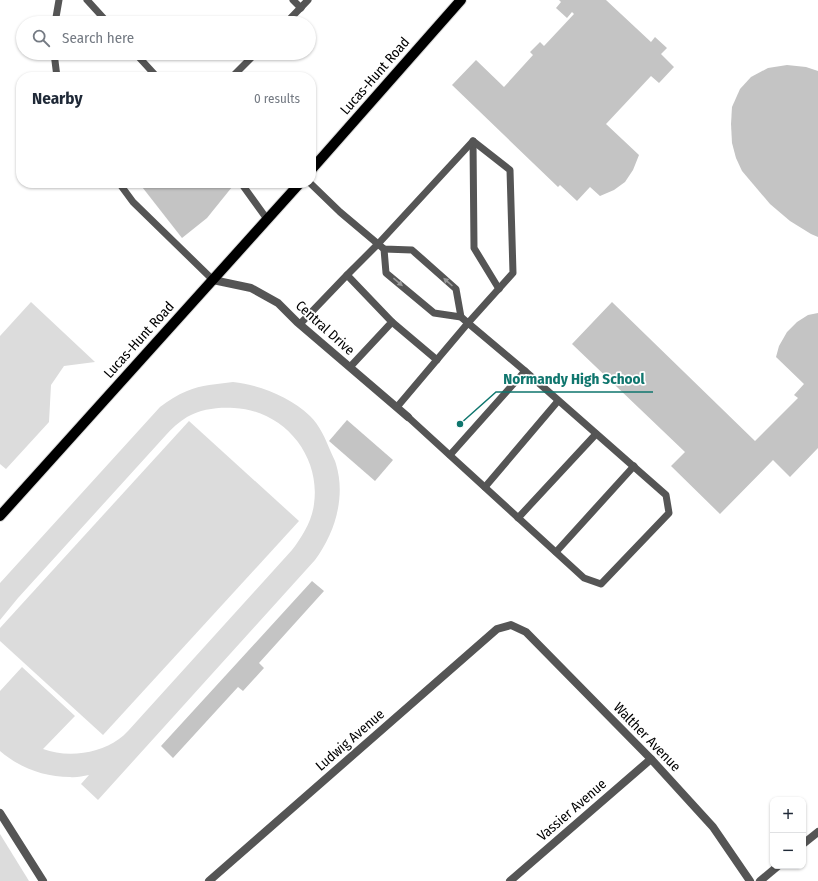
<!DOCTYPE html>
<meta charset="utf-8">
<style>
:root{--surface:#fff;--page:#f6f6f7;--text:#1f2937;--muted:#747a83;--line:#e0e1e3}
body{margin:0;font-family:"Fira Sans Condensed",sans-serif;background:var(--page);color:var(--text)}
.controls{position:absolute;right:12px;bottom:12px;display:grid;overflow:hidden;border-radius:8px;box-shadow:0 1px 3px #0004}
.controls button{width:36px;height:36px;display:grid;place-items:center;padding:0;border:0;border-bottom:1px solid var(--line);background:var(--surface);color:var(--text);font:20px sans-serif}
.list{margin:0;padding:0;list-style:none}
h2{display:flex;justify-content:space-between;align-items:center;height:52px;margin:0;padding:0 16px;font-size:17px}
h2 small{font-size:13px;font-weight:400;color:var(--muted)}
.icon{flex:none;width:22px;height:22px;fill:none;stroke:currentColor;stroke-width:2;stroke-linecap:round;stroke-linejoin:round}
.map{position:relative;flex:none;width:818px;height:881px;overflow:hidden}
.search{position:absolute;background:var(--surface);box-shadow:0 1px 3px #0004;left:16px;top:16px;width:300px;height:44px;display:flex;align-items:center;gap:10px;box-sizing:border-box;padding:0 14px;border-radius:22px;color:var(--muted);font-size:15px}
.panel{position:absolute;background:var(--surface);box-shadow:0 1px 3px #0004;left:16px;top:72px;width:300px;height:116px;border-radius:16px}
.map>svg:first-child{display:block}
</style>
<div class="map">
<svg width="818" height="881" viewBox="0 0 818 881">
<rect width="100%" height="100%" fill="#fff"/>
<g fill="#dcdcdc">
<path d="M31 302 95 362 64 366 51 385 49 422 6 469 0 464V336Z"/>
<path d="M233 382C260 385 290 397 310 416 320 426 325 438 330 450 332 455 335 460 336 464 346 497 335 533 315 560L98 800 81 784 89 775C82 776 76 778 70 777 44 777 20 768 0 751V691L22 667 75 716 43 749C67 758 98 754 119 739 122 737 125 734 128 731L292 550C302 537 312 521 314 504 321 455 283 410 234 408 218 407 201 409 187 417 179 422 172 428 166 435L18 598 0 620V583L160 407C168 401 177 395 187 391 201 385 217 384 233 382Z"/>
<path d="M189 421 299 521 103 735 0 641V628Z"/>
<path d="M0 834 29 881H0Z"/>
</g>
<g fill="#c4c4c4">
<path d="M559 0H606L651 42 655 37 667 48 661 54 674 67 659 83 651 76 606 124 639 155 633 170 625 182 614 190 600 196 590 187 577 201 560 185 558 187 452 85 476 60 504 87 533 55 530 52 540 42 544 46 574 14 572 12 567 18 556 8 561 2Z"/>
<path d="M787 65 806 67 818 71V237L811 234 790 221 770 204 753 184 742 171 736 158 732 143 731 124 732 107 740 89 751 77 768 68Z"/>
<path d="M139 183H229L232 187 207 218 182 238Z"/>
<path d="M612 302 755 441 798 398 794 395 804 384 776 357 779 346 787 332 797 322 808 315 818 313V448L790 477 773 460 720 514 671 466 685 452 572 344Z"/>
<path d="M347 420 393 460 375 481 329 441Z"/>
<path d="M312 581 324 591 259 663 264 668 243 691 238 687 173 758 161 746Z"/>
</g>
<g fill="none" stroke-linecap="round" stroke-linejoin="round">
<g stroke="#dbdbdb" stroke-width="12">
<g id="primary">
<path d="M311 170 461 0"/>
<path d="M0 516 300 183"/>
</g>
</g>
<g stroke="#555" stroke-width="7">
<path d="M87 0 108 23"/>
<path d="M293 0 301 8"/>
<path d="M55 23 59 0"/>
<path d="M286 23 308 0"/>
<path d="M54 53 57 77"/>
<path d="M135 53 157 77"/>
<path d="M232 77 256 53"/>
<path d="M473 141 474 248 499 289"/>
<path d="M119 183 133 202 213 280"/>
<path d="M241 183 267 219"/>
<path d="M310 183 340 212 378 244 384 249 412 250 456 289 461 317"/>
<path d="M347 275 392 322 350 367"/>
<path d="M392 322 437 360"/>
<path d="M300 324 347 275 378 244 473 141 510 170 513 273 468 323 461 317 434 313 386 273 384 249"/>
<path d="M397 407 468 323 525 371 666 495 669 513 601 584 584 578 408 417"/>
<path d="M450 455 525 371"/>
<path d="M485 487 558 401"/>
<path d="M518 518 596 434"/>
<path d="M556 552 634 466"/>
</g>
<g stroke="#555" stroke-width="8">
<path d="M213 280 251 288 278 303 297 322 408 417"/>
<path d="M0 813 43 881"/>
<path d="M803 844 818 832"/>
<path d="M209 881 497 629 511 625 526 632 651 759 713 827 750 881"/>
<path d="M510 881 651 759"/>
<path d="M760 881 778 866"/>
</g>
<use href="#primary" stroke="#000" stroke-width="10"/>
</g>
<defs><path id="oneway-solid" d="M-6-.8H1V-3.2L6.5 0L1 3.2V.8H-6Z"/></defs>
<g fill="#999">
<use href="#oneway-solid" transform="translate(398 282) rotate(40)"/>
<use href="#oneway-solid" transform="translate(448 282) rotate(-138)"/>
</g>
<g text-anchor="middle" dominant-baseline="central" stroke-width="3.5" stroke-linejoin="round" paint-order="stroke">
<g font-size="14" fill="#000" stroke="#fff">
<text transform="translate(375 76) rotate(-49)">Lucas-Hunt Road</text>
<text transform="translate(325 328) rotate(42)">Central Drive</text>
<text transform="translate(139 340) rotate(-48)">Lucas-Hunt Road</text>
<text transform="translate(647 737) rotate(46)">Walther Avenue</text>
<text transform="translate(350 740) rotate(-41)">Ludwig Avenue</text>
<text transform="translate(572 810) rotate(-41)">Vassier Avenue</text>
</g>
</g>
<path fill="none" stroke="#0f766e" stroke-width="1.5" d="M460 424L496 392H653"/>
<circle fill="#0f766e" stroke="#fff" stroke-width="1.5" cx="460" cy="424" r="4"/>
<g font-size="15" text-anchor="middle" font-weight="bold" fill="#0f766e" stroke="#fff" stroke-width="3.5" stroke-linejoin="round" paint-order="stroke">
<text x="574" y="384">Normandy High School</text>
</g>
</svg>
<div class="controls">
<button>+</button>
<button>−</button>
</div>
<div class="search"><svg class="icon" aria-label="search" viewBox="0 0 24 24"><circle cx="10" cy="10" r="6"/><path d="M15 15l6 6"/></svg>Search here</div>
<section class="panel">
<h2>Nearby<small>0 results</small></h2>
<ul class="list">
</ul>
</section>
</div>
